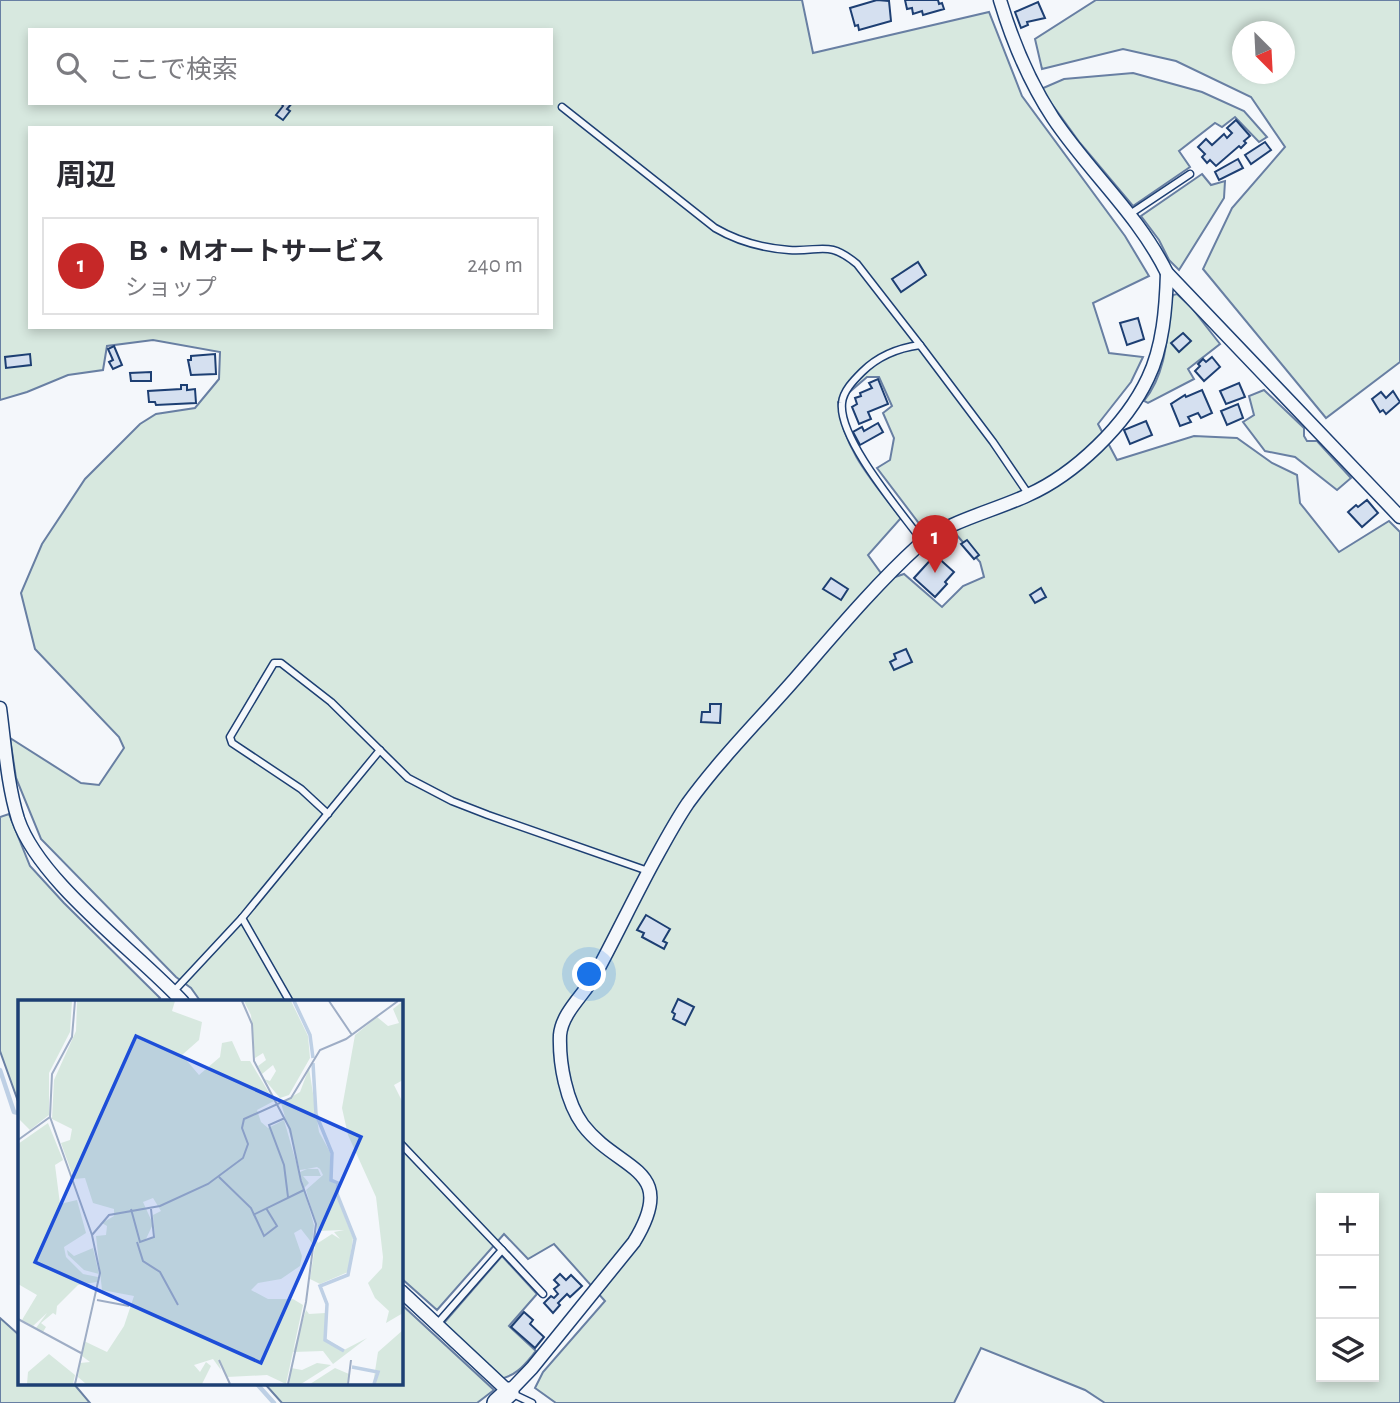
<!DOCTYPE html>
<html lang="ja">
<meta charset="utf-8">
<style>
:root{--surface:#fff;--page:#f7f7f7;--text:#2b2b33;--muted:#7c7c81;--line:#e1e1e2;--accent:#c62828}
body{margin:0;font-family:"Alegreya Sans","Noto Sans JP",sans-serif;background:var(--page);color:var(--text)}
.controls{position:absolute;right:21px;bottom:21px;display:grid;overflow:hidden;border-radius:0px;box-shadow:0 4px 10px #0003}
.controls button{width:63px;height:63px;display:grid;place-items:center;padding:0;border:0;border-bottom:2px solid var(--line);background:var(--surface);color:var(--text);font:35px sans-serif}
.compass{position:absolute;left:1232px;top:21px;width:63px;height:63px;border-radius:50%;background:var(--surface);box-shadow:0 4px 10px #0003;rotate:156deg}
.you{position:absolute;left:590px;top:975px;width:24px;height:24px;margin:-18px;border:5px solid #fff;border-radius:50%;background:#1a73e8;box-shadow:0 0 0 10px #1a73e833}
.badge{display:grid;place-items:center;width:46px;height:46px;border-radius:50%;background:var(--accent);color:#fff;font-size:23px;font-weight:700}
.pin{position:absolute;translate:-50% -58px;filter:drop-shadow(0 2px 4px #0008)}
.pin::after{content:'';position:absolute;top:37px;width:24px;height:21px;background:inherit;clip-path:polygon(0 0,100% 0,50% 100%)}
.list{margin:0;padding:0;list-style:none}
h2{display:flex;justify-content:space-between;align-items:center;height:91px;margin:0;padding:0 28px;font-size:30px}
h2 small{font-size:23px;font-weight:400;color:var(--muted)}
.list li{display:grid;grid-template-columns:46px 1fr auto;gap:21px;align-items:center;box-sizing:border-box;height:98px;margin:0 14px 14px;padding:0 14px;border:2px solid var(--line);border-radius:0px}
.list b{display:block;font-size:26px;white-space:nowrap}
.list p{margin:0;font-size:23px;white-space:nowrap;color:var(--muted)}
.list em{font-size:23px;font-style:normal;color:var(--muted)}
.icon{flex:none;width:38px;height:38px;fill:none;stroke:currentColor;stroke-width:2;stroke-linecap:round;stroke-linejoin:round}
.map{position:relative;flex:none;width:1400px;height:1403px;overflow:hidden}
.search{position:absolute;background:var(--surface);box-shadow:0 4px 10px #0003;left:28px;top:28px;width:525px;height:77px;display:flex;align-items:center;gap:18px;box-sizing:border-box;padding:0 24px;border-radius:0px;color:var(--muted);font-size:26px}
.panel{position:absolute;background:var(--surface);box-shadow:0 4px 10px #0003;left:28px;top:126px;width:525px;height:203px;border-radius:0px}
.map>svg:first-child{display:block}
</style>
<div class="map">
<svg width="1400" height="1403" viewBox="0 0 1400 1403">
<rect width="100%" height="100%" fill="#f4f7fb"/>
<g fill="#d7e8df" stroke="#687fa3" stroke-width="2" fill-rule="evenodd">
<path d="M0 0H802L813 53 989 12 1022 96 1125 236 1149 276 1093 303 1109 353 1143 357 1131 382 1098 424 1117 460 1194 436 1237 438 1272 463 1297 475 1300 503 1339 552 1389 521 1400 532V1403H1105L1085 1390 981 1348 954 1403H556L535 1388 543 1372 605 1301 554 1244 528 1259 504 1234 437 1310 401 1278V1002H201L191 988 176 977 41 839 16 778 10 738 81 783 99 785 124 748 119 737 35 649 21 593 42 544 85 479 140 424 156 414 195 408 219 379 220 352 153 340 107 346 103 370 68 375 27 392 0 400ZM30 30H551V103H30ZM30 128H551V327H30ZM867 377H879L892 406 883 413 894 438 890 460 877 468 924 530 955 533 980 562 984 577 963 586 942 607 904 574 886 580 868 555 901 518C873 482 842 448 838 402ZM1321 1198H1374V1377H1321Z"/>
<path d="M1096 0H1400V362L1326 418 1203 269 1232 208 1285 147 1251 97 1176 61 1123 49 1042 69 1035 39ZM1242 32H1284V74H1242Z"/>
<path d="M1133 73 1202 92 1244 111 1267 137 1259 142 1235 117 1222 127 1215 123 1179 151 1190 167 1133 206 1080 143 1041 89 1064 79Z"/>
<path d="M1202 174 1211 185 1225 181 1224 198 1179 270 1169 260 1159 240 1141 216Z"/>
<path d="M1177 294 1191 307 1220 344 1188 369 1194 379 1148 403 1144 401C1167 372 1167 336 1171 301L1173 295Z"/>
<path d="M1264 390 1304 428V436L1307 441H1317L1351 478 1337 490 1295 457 1265 451 1243 422 1254 415 1249 396Z"/>
<path d="M9 814 30 866 64 903 160 998 156 1002H19V1104L0 1051V817Z"/>
<path d="M502 1256 537 1294 509 1326 536 1351C525 1364 517 1376 499 1379L443 1324Z"/>
<path d="M401 1304 494 1390 477 1403H282L265 1384H401Z"/>
<path d="M0 1318 19 1335V1384H74L90 1403H0Z"/>
</g>
<g fill="none" stroke-linecap="round" stroke-linejoin="round">
<g stroke="#bed0e5" stroke-width="4.5">
<path d="M0 1070 14 1112 19 1113"/>
<path d="M257 1384 274 1403"/>
</g>
</g>
<g fill="#d5e0f0" stroke="#1d3f73" stroke-width="2">
<path d="M877 0 889 1 891 21 859 30 858 25 855 26 850 8Z"/>
<path d="M905 0H938L939 4 942 3 944 9 923 15 922 11 913 14 912 8 907 9Z"/>
<path d="M1038 2 1045 18 1027 22 1028 25 1021 28 1015 12Z"/>
<path d="M292 103 287 109 290 111 283 120 276 115 283 106 281 103Z"/>
<path d="M1236 120 1250 136 1244 141 1246 143 1241 148 1239 146 1216 166 1210 160 1207 163 1202 157 1205 154 1198 147 1206 139 1212 145 1224 134 1227 138 1232 133 1227 128Z"/>
<path d="M1265 142 1271 150 1251 164 1245 155Z"/>
<path d="M1238 159 1243 168 1219 180 1215 172Z"/>
<path d="M918 262 926 275 901 292 892 279Z"/>
<path d="M1138 318 1144 339 1127 345 1120 323Z"/>
<path d="M1183 333 1191 341 1179 352 1171 343Z"/>
<path d="M114 346 122 365 113 369 109 362 113 360 108 349Z"/>
<path d="M30 354 31 365 6 368 5 357Z"/>
<path d="M215 354 216 374 191 375 188 360H191V356Z"/>
<path d="M1212 357 1220 367 1204 381 1195 371 1200 366 1198 364 1203 359 1206 362Z"/>
<path d="M151 372V381H131L130 373Z"/>
<path d="M878 379 888 404 868 412 871 419 859 424 852 407 857 404 855 398 861 396 860 393 872 388 869 383Z"/>
<path d="M1239 383 1245 397 1226 404 1220 391Z"/>
<path d="M181 385H187V390L195 389 196 403 156 405 155 402H149L148 391 181 389Z"/>
<path d="M1202 390 1212 413 1201 418 1198 413 1188 417 1191 422 1180 426 1171 404 1185 395 1186 397Z"/>
<path d="M1393 391 1400 402 1386 414 1383 410 1380 412 1372 399 1381 392 1386 398Z"/>
<path d="M1238 404 1243 418 1227 425 1221 411Z"/>
<path d="M1146 421 1152 435 1130 444 1124 430Z"/>
<path d="M878 423 883 432 860 445 853 432 862 427 864 431Z"/>
<path d="M1367 500 1378 513 1362 527 1348 512 1356 505 1358 507Z"/>
<path d="M967 540 979 555 974 559 961 544Z"/>
<path d="M935 555 954 572 945 582 947 584 935 597 914 578Z"/>
<path d="M831 578 848 589 841 600 823 589Z"/>
<path d="M1041 588 1046 597 1035 603 1030 595Z"/>
<path d="M906 649 912 662 894 670 890 662 896 659 894 654Z"/>
<path d="M710 704H721L720 723 701 722 702 712H710Z"/>
<path d="M646 915 670 929 663 941 667 943 664 949 642 937 644 933 637 930Z"/>
<path d="M678 999 694 1007 685 1025 673 1019 675 1014 672 1012Z"/>
<path d="M560 1274 566 1280 571 1275 582 1286 570 1297 567 1294 558 1303 560 1305 553 1313 544 1303 551 1296 554 1298 558 1294 554 1289 559 1285 554 1280Z"/>
<path d="M524 1312 533 1320 530 1324 544 1337 535 1348 511 1327Z"/>
</g>
<g fill="none" stroke-linecap="round" stroke-linejoin="round">
<g stroke="#1d3f73" stroke-width="9">
<g id="lane">
<path d="M562 107 715 228C739 242 762 248 789 250 822 252 828 240 857 264L920 345"/>
<path d="M1130 214 1190 174"/>
<path d="M923 542C902 513 838 439 842 403 843 391 854 380 862 372 878 356 898 348 920 345L993 442 1029 495"/>
<path d="M328 814 301 789 232 743 230 737 274 663H281L331 702 408 778 452 801 488 815 648 871"/>
<path d="M242 918 290 1002"/>
<path d="M173 992 242 918 380 750"/>
<path d="M401 1144 502 1250 437 1324"/>
<path d="M502 1250 543 1294"/>
<path d="M511 1393 532 1403"/>
</g>
</g>
<g stroke="#1d3f73" stroke-width="15">
<g id="street">
<path d="M1000 0C1012 40 1030 83 1053 118 1089 172 1138 214 1167 273L1400 517"/>
<path d="M0 708C5 745 7 783 18 819 39 882 137 952 183 1002"/>
<path d="M401 1291 509 1392 532 1368 634 1242C680 1167 619 1172 583 1125 566 1102 559 1063 560 1035 562 1012 585 994 595 975 615 938 633 900 653 863 664 843 675 822 688 803 720 759 759 720 795 679 835 633 874 586 919 545 948 521 994 511 1028 495 1075 474 1126 425 1148 378 1163 347 1166 308 1167 273"/>
</g>
</g>
<g stroke="#1d3f73" stroke-width="22">
<path id="secondary" d="M497 1403 509 1392"/>
</g>
<use href="#lane" stroke="#f4f7fb" stroke-width="6"/>
<use href="#street" stroke="#f4f7fb" stroke-width="12"/>
<use href="#secondary" stroke="#f4f7fb" stroke-width="19"/>
</g>
<g transform="translate(18 1000)">
<rect width="385" height="385" fill="#f4f7fb"/>
<path d="M0 1H54L52 32 31 73V115L12 130 0 118ZM59 1H157L154 11 184 22 181 40 164 55 181 75 202 57 204 43 214 41 223 61H232L256 101 239 110 243 122 250 128 266 120 296 225 294 243 283 229 276 233 284 256 282 266 263 279 240 283 233 290 250 299H275L285 305 268 384 249 375 209 377 200 359 203 370 195 359 176 365 182 372 188 362 193 366 184 384H68L60 377 62 363 72 362 64 356 66 341 89 352 106 326 116 296 84 290 78 236 88 235 89 226 84 223 96 216V209L75 203 67 178 56 179 43 143 52 140 54 129 34 119 36 80 58 31ZM135 198 143 211 135 215 137 238 128 239 135 224 125 202ZM226 1H273L290 36 292 58 271 95 262 98 246 79 252 81 258 71 255 65 244 74 240 66 248 60 245 53 237 58 233 15ZM385 1V80L376 85 385 103V313L368 323 371 311 357 298 350 283 364 268 365 257 358 197 330 135 324 108 337 35 359 17 370 26 381 23 375 9ZM291 68 301 132 312 152 313 181 319 184 318 194 335 238 330 272 302 284 292 279 298 239 300 243 314 234 322 239 316 232 326 230 300 231 288 190 305 175 302 169 299 167 289 169H300L303 176H285L291 183 286 188 282 172 289 169 282 170 263 103 282 92ZM30 123 45 160 37 165 42 204 59 200 68 233 46 247 48 257 65 274 80 277 79 282 60 285 39 306 38 315 35 313 23 323 28 327 25 332 18 328 29 313 15 326 4 320 19 295 0 284V144ZM75 248 81 274 66 270 50 255 49 250 56 256ZM288 310 291 314 307 313V338L326 350 349 338 315 364 305 351 275 352ZM385 330V384H355L360 352ZM31 354 57 375 55 384H9L10 372ZM299 363 313 365 283 384H271L273 368 284 370ZM317 368 331 374 329 384H292Z" fill="#d7e8df" fill-rule="evenodd"/>
<path fill="none" stroke="#bed0e5" stroke-width="3.5" d="M276 1 292 35 295 58M295 63 298 114 314 153 313 180 320 183 319 194 337 239 330 275 302 286 309 304 307 340 326 351M334 367 360 372 356 384"/>
<path fill="none" stroke="#9eadc5" stroke-width="2" d="M224 1 234 24 236 61 272 129 283 181 298 224 288 302 270 384M311 1 334 35M32 117 74 235 82 273 57 384M267 118 251 125 266 165 270 197M0 140 32 117 34 74 54 37 57 1M201 177 233 208 246 236 259 226 248 208M113 209 122 242 136 237 133 209M235 215 286 190M74 235 91 215 142 206 190 184 225 158 230 144 224 128 226 119 273 98 302 50 328 39 380 1M119 242 125 261 142 272 160 305M79 300 111 306M0 319 63 353M201 360 212 384M330 384 333 360"/>
<path fill="#1d4ed8" fill-opacity="0.15" stroke="#1d4ed8" stroke-width="3.5" d="M118 36 343 137 243 363 17 262Z"/>
<rect width="385" height="385" fill="none" stroke="#1d3f73" stroke-width="3.5"/>
</g>
</svg>
<div class="controls">
<button>+</button>
<button>−</button>
<button><svg class="icon" aria-label="layers" viewBox="0 0 24 24"><path d="M12 4l9 5-9 5-9-5zM3 14l9 5 9-5"/></svg></button>
</div>
<svg class="compass" viewBox="-18 -18 36 36"><path d="M0-13l5 13h-10z" fill="#e53935"/><path d="M0 13l5-13h-10z" fill="#7c7c81"/></svg>
<div class="you"></div>
<div class="pin badge" style="left:935px;top:573px">1</div>
<div class="search"><svg class="icon" aria-label="search" viewBox="0 0 24 24"><circle cx="10" cy="10" r="6"/><path d="M15 15l6 6"/></svg>ここで検索</div>
<section class="panel">
<h2>周辺<small></small></h2>
<ul class="list">
<li><span class="badge">1</span><div><b>Ｂ・Ｍオートサービス</b><p>ショップ</p></div><em>240 m</em></li>
</ul>
</section>
</div>
